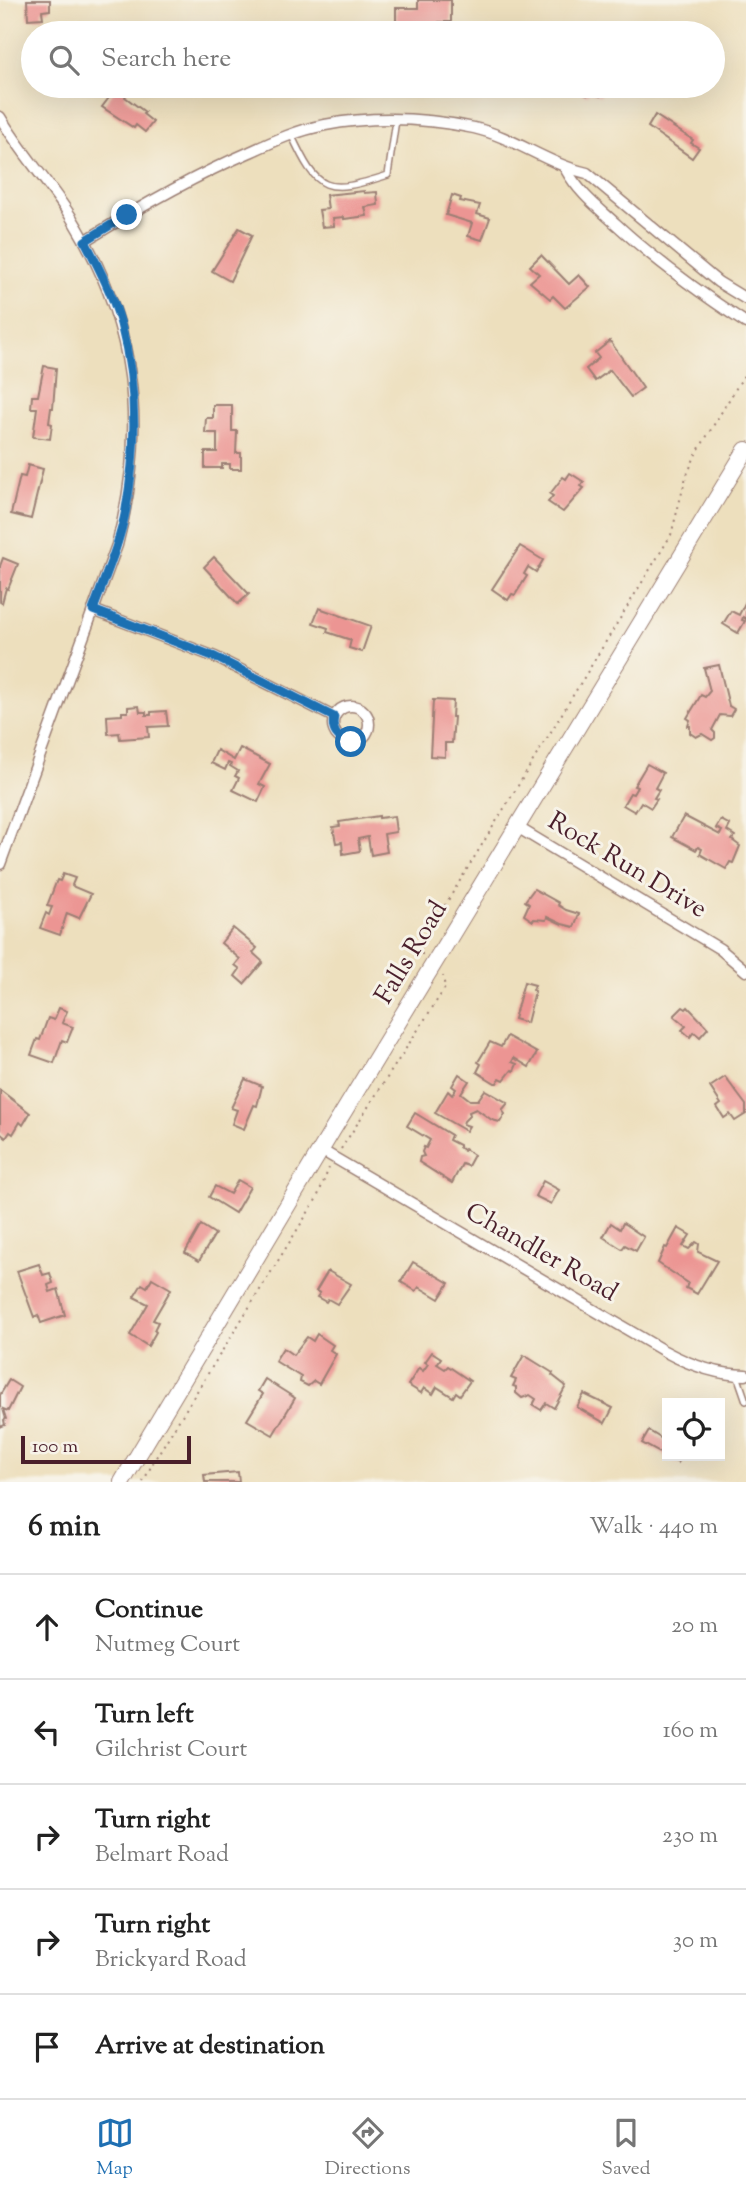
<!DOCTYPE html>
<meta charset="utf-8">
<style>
:root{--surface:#fff;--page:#f2f2f2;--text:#222;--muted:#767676;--line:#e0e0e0;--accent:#1f6fb2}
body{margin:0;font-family:"Sorts Mill Goudy",serif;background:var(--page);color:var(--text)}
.controls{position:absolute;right:21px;bottom:21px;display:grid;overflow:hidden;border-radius:0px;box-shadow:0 7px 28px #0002}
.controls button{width:63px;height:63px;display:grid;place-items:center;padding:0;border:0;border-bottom:2px solid var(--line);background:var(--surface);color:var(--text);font:35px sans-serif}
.scale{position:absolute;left:21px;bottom:18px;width:170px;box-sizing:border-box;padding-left:7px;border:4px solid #4a1f2b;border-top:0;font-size:19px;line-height:24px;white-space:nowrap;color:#4a1f2b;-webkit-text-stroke:5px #f7f3e8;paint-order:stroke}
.stop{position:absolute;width:21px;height:21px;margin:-16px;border:5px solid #1f6fb2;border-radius:50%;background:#fff}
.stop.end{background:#1f6fb2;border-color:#fff;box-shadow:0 2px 7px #0008}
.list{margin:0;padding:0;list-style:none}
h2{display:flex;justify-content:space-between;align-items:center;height:91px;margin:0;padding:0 28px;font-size:30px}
h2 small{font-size:23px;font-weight:400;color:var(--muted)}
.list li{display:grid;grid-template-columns:46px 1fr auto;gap:21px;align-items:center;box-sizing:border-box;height:105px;padding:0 28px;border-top:2px solid var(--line)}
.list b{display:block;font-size:26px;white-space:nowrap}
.list p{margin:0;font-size:23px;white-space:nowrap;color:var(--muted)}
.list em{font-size:23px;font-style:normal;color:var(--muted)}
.icon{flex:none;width:38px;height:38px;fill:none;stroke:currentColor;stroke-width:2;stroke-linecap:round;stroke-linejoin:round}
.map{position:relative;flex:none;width:746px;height:1482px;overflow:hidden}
.search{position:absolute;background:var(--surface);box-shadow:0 7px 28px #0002;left:21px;right:21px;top:21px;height:77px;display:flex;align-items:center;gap:18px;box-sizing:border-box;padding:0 24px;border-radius:38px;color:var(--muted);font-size:26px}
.sheet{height:616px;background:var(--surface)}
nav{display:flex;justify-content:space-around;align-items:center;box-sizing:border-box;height:98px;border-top:2px solid var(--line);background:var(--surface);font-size:19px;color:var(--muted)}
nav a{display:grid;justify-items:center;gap:4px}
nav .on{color:var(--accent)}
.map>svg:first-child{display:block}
</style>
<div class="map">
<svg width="746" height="1482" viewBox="0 0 746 1482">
<rect width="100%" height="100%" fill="#f7f3e8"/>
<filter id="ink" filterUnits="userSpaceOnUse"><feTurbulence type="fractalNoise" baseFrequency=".0143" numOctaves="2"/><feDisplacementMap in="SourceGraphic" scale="14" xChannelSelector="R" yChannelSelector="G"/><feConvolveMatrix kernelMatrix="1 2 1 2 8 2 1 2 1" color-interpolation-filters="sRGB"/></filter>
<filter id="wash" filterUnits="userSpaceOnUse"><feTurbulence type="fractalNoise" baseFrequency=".00686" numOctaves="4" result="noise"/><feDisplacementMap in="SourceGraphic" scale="28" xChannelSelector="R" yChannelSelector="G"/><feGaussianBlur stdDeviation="1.57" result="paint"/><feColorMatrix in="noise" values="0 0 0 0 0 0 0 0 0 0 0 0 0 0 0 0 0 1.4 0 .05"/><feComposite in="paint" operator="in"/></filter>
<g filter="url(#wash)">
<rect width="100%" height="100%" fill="#eddfbd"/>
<g id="blocks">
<g fill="#ec9593">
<path d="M27 0H50V10L42 11 43 18 28 19Z"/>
<path d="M418 0H451V22H439V26L396 27V8H418Z"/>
<path d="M118 86 127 93 125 97 145 112 143 114 153 122 145 132 136 125 134 128 102 107Z"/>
<path d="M565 86H604L600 96 589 91 587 95Z"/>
<path d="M655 115 693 140 691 143 699 148 692 158 648 127Z"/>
<path d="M364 191V193L377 192 378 205 365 207 367 216 344 219V217L333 218 334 226 322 227 319 210 328 209 326 195Z"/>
<path d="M452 195 461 198 460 201 480 205 477 214 490 218 482 240 468 236 472 223 446 215Z"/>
<path d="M239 228 252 235 230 281 212 271Z"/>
<path d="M541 255 569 284 579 275 590 287 565 308 553 296 550 299 530 282 539 274 530 266Z"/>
<path d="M610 341 643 388 631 397 610 370 595 381 586 369 599 358 595 353Z"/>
<path d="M44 366 56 368 53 408H51L49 423 52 424 50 439 33 437 37 408H31L32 396H38Z"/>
<path d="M213 405H232V431H237L236 453H241V469H230V464H222V468H205V452H217V433H205L206 418H213Z"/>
<path d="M28 465 43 469 31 519 11 514 20 476 25 477Z"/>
<path d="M570 473 584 482 581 486 584 488 563 512 548 502 553 496 550 494 563 477 566 479Z"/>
<path d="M520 546 543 560 536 572 528 567 524 574 527 576 515 595 512 594 508 600 492 589Z"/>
<path d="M214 557 249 594 238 604 204 567Z"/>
<path d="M3 558 18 564 8 589 6 588 2 603 0 602V566Z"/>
<path d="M746 601V619L743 617 742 620 745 621 738 633 723 624 731 611 739 615Z"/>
<path d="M319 608 371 626 362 652 349 648 351 640 327 632 328 628 313 623Z"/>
<path d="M719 665 729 706 734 709 730 716 720 715 712 730 715 733V738L712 740 702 734 696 737 690 733V726H688L690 720 687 718 701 695 705 697 710 691 704 668Z"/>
<path d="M433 700 453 701 452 717H454L452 743H445V757L430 756Z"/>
<path d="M139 706 140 712H146V715H151V712L166 711 168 726 148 727 149 737 120 739 119 733 108 734 107 716 122 715V712H128V707Z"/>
<path d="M240 748 270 764 259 784 265 787 258 802 233 790 239 778 235 776 238 771 230 766 231 764 228 763 225 770 211 763 217 750 234 760Z"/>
<path d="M647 764 663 773 655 788 659 790 654 798 657 799 651 808 641 802 635 812 623 805 630 793 633 794 637 787 634 786Z"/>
<path d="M379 816V818L394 816 396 832 384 834 387 852 371 855 368 837 358 839 360 851 343 854 342 842 336 843 333 827 340 826 339 822Z"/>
<path d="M684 816 720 835 722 831 716 828 721 820 730 825 727 831 735 836 732 840 740 846 733 863 730 862 726 869 700 854 702 849 698 847 696 850 672 837Z"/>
<path d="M63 874 75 878 72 885 74 887 91 894 79 918 67 913 60 935 40 928 46 913 49 915 52 907 47 906 57 880 60 881Z"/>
<path d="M534 889 559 903 558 905 566 910 579 914 574 927 562 924 547 917 546 920 534 919 533 921 524 915 529 904 525 901Z"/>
<path d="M233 928 257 948 253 953 263 962 244 984 235 976 240 969 235 965 240 959 221 943Z"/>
<path d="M524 982 535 985 533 990 535 991 527 1023 514 1019Z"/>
<path d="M683 1007 686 1009 688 1007 708 1028 700 1037 694 1032 690 1037 682 1030 686 1026 674 1016Z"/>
<path d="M59 1008 67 1011 62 1023 73 1027 67 1042 62 1040 54 1063 31 1055 37 1039 40 1040 48 1018 54 1020Z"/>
<path d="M507 1036 537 1053 529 1067 514 1058 512 1062 517 1064 514 1071 512 1070 504 1080 500 1078 497 1083H495L477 1072 481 1064 478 1062 490 1042 501 1047Z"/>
<path d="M459 1074 469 1081 461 1093 470 1100H478L485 1090 508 1103 502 1110 505 1114 500 1122 492 1120 476 1109 469 1112 470 1115 464 1121 463 1124 469 1126 466 1131 435 1113 448 1091 452 1095 456 1089 452 1086Z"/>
<path d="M725 1077 746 1105V1114L735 1121 730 1114 724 1118 717 1107 721 1104 710 1087Z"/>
<path d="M245 1079 262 1086 257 1106 254 1105 244 1129 232 1124 237 1110 231 1108Z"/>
<path d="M0 1090 30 1113 23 1125 20 1122 13 1134 10 1132 6 1138 0 1133Z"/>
<path d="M415 1113 451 1135 449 1140 459 1145V1147L464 1151 465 1149 474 1155 468 1166 462 1164 452 1183 419 1162 420 1157 424 1156 422 1152 424 1147 426 1148 430 1140 407 1126Z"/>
<path d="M238 1180 250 1187 235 1213 209 1197 215 1186 230 1194Z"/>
<path d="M543 1181 559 1190 551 1204 535 1196Z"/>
<path d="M611 1223 620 1229 623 1223 644 1237 636 1251 625 1245 622 1249 603 1237Z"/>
<path d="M201 1225 215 1234 199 1261 185 1253Z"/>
<path d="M678 1228 690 1235 683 1246 689 1249 696 1242 699 1244 698 1252 717 1261 697 1294 686 1288 688 1283 658 1263 665 1247 667 1248Z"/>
<path d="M413 1262 449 1283 439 1299 419 1287 416 1291 401 1282Z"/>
<path d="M39 1264 43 1275 50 1273 53 1283 48 1285 50 1292 58 1289 65 1315 41 1323 38 1315 34 1317 17 1271Z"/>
<path d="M328 1271 351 1284 337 1304 328 1299 326 1302 317 1297 320 1293 316 1291Z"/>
<path d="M152 1278 171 1289 153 1320 158 1322 154 1330 156 1332 148 1346 130 1335 148 1304 134 1297 142 1284 147 1287Z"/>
<path d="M317 1334 333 1345 330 1350 336 1354 319 1384 314 1381 308 1386 300 1382 301 1377 275 1361 283 1348 293 1355 307 1337 313 1341Z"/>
<path d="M432 1352 441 1358 437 1364 445 1369 448 1366 470 1381 460 1395 456 1392 453 1397 437 1387 433 1394 424 1388 421 1393 408 1385 419 1368 423 1371 428 1364 425 1362Z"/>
<path d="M524 1355 553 1373 552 1375 566 1386 554 1408 546 1403 541 1410 533 1405 536 1399 530 1395 522 1398 516 1393V1387L513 1386 516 1380 511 1378Z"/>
<path d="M265 1379 295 1398 273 1435 247 1420 263 1394 258 1391Z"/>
<path d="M9 1380 20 1387 8 1411 3 1409 6 1419 4 1420 5 1425 0 1427V1395Z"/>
<path d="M584 1394 613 1408 605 1423 577 1407Z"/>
<path d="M649 1431 667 1442V1456H682L678 1463 642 1443Z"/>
<path d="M238 1472 239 1482H205L204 1475Z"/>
</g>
</g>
</g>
<g filter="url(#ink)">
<use href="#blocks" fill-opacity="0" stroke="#9c7f74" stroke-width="2"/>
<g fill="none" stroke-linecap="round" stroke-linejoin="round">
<g stroke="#9c7f74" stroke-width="8">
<g id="service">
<path d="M291 134C318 193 326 195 388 175L396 120"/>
<path d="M737 1375 746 1401"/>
</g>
</g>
<g stroke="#9c7f74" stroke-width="13">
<g id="minor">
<path d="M0 117C21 152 49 183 71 217 136 322 148 426 117 545L0 864"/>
<path d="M565 168C579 193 595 205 616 224 656 261 700 293 746 323"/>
<path d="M85 241C138 208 192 177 250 152 274 141 298 130 325 125 373 116 425 118 474 128 514 137 547 164 587 173L718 282 746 299"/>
<path d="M93 610 215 657 334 717"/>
<circle cx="351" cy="724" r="18"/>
<path d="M517 827 720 949 746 971"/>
<path d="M321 1150 664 1351C688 1364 718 1375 746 1375"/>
</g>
</g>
<g stroke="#9c7f74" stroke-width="18">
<path id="secondary" d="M122 1482 332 1131 746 450"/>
</g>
<g stroke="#9c7f74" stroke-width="2" stroke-dasharray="2 5" stroke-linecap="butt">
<path d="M422 955 421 945 425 938 671 535 686 477 696 454 746 372"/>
<path d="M341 1149 445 988 443 976"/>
<path d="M143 1482 155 1459 317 1198 329 1168"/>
</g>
<use href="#service" stroke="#fff" stroke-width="5"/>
<use href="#minor" stroke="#fff" stroke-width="10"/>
<use href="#secondary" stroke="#fff" stroke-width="16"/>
</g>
</g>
<g fill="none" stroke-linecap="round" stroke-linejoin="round" filter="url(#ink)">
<path stroke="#1f6fb2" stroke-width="9" d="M127 215 85 241C99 268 113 295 121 324 137 384 137 448 126 509 120 543 105 577 93 610L215 657 334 717C331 730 337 740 351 742"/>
</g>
<g text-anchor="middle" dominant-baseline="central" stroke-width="6" stroke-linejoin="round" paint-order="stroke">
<g font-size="26" fill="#4a1f2b" stroke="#f7f3e8">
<text transform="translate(627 866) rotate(31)">Rock Run Drive</text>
<text transform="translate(412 953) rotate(-59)">Falls Road</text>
<text transform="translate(541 1253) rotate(30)">Chandler Road</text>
</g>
</g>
</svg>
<div class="controls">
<button><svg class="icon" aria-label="locate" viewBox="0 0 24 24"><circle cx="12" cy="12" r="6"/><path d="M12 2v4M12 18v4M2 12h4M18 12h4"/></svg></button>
</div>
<div class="scale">100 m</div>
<div class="stop" style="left:351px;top:742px"></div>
<div class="stop end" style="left:127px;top:215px"></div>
<div class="search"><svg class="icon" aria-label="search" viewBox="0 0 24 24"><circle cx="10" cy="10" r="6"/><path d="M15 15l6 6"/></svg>Search here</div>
</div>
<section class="sheet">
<h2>6 min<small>Walk · 440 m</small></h2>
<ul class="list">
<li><svg class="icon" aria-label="ahead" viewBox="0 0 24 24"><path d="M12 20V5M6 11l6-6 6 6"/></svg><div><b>Continue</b><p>Nutmeg Court</p></div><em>20 m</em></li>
<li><svg class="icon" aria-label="left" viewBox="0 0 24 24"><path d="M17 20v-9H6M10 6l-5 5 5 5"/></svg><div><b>Turn left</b><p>Gilchrist Court</p></div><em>160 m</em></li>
<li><svg class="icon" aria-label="right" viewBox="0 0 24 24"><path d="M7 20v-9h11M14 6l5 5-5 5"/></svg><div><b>Turn right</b><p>Belmart Road</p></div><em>230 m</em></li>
<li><svg class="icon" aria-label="right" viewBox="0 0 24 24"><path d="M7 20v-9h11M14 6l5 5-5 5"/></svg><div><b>Turn right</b><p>Brickyard Road</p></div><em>30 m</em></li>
<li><svg class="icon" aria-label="arrive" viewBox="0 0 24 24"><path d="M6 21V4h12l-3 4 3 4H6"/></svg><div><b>Arrive at destination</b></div></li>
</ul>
</section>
<nav>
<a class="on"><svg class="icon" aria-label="map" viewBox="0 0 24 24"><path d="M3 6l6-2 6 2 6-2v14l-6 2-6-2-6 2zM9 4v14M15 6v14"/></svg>Map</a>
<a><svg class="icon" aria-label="directions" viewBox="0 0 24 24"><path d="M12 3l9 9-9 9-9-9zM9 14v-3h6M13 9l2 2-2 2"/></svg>Directions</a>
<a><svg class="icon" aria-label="saved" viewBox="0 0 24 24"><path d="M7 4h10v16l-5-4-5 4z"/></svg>Saved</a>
</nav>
